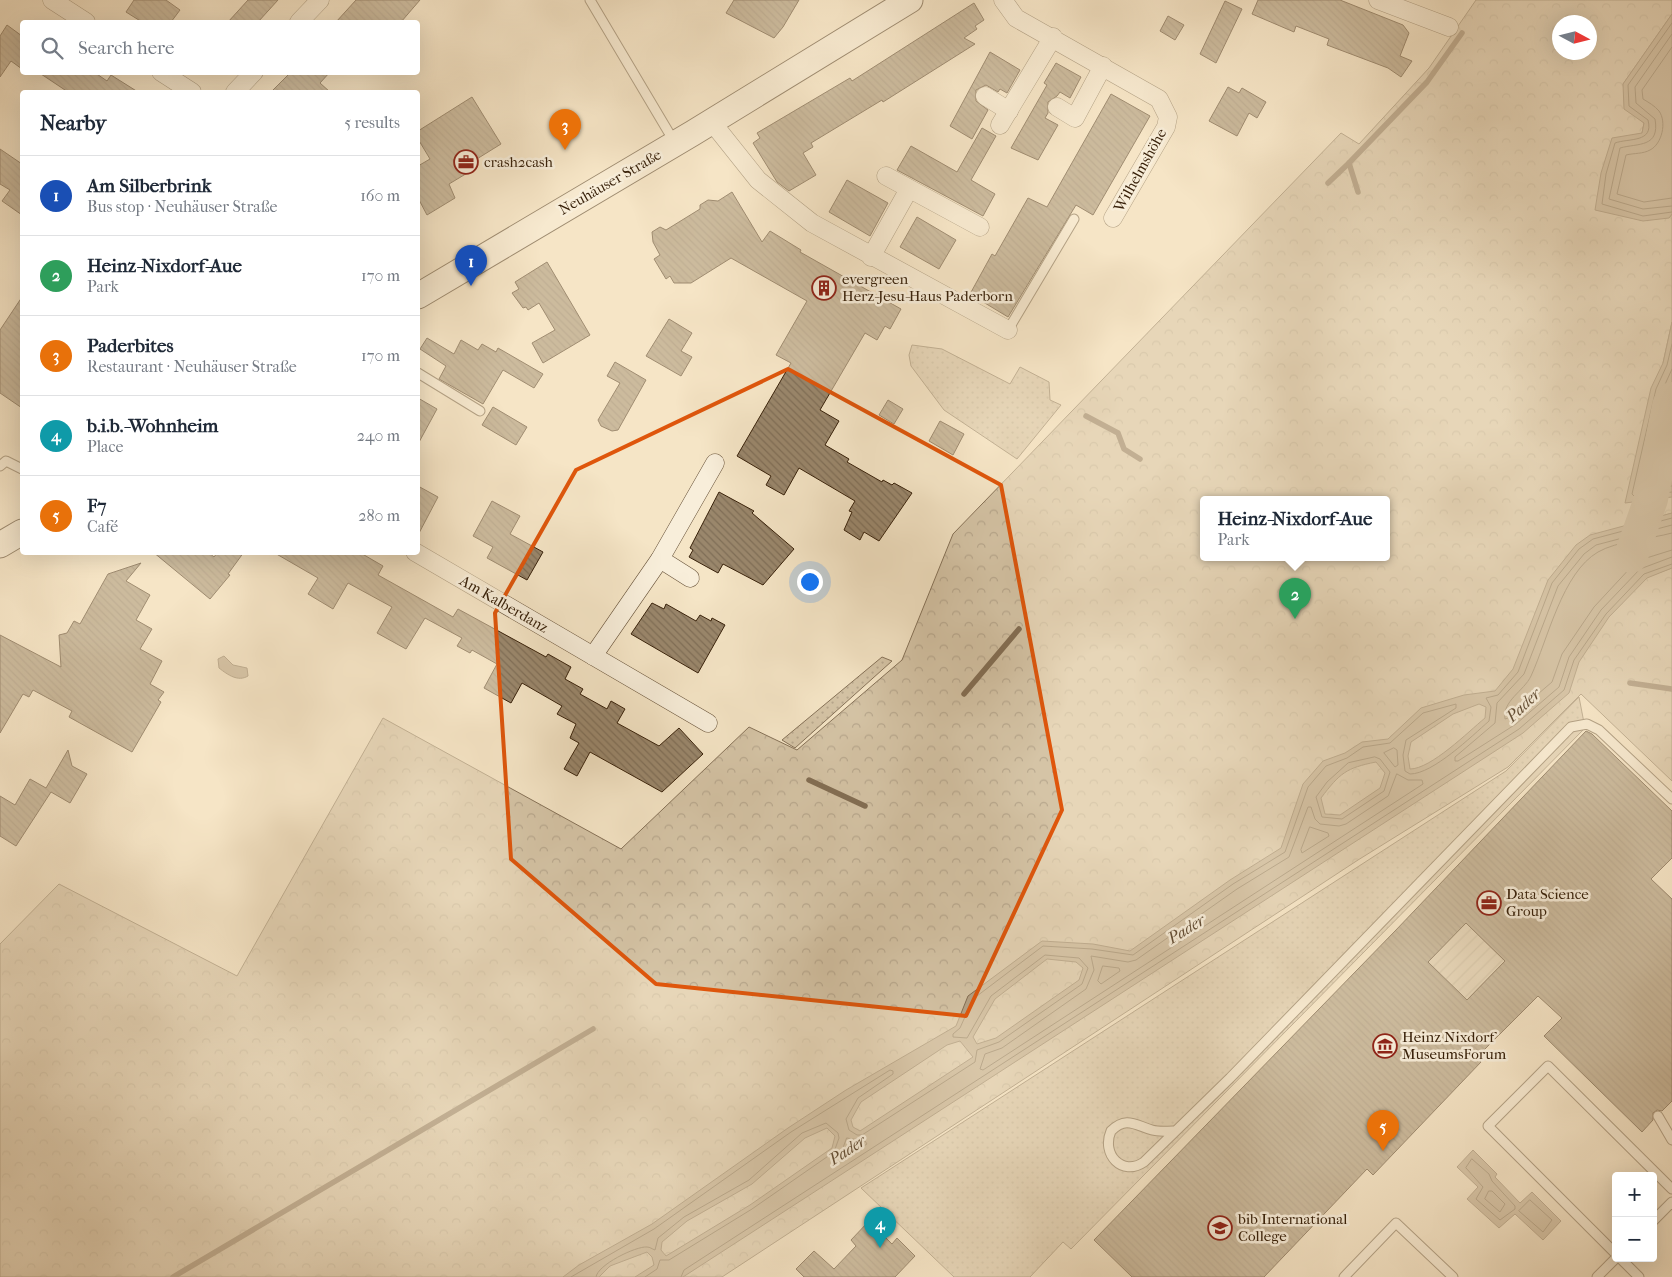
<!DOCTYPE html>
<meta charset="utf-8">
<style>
:root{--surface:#fff;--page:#f2f2f3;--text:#1f2937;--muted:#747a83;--line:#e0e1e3;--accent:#0b8043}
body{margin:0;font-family:"IM FELL French Canon",serif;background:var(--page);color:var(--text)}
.controls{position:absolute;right:15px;bottom:15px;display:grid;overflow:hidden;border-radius:5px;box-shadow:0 5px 20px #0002}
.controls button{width:45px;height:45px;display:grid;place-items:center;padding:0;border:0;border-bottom:1px solid var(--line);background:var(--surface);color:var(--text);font:25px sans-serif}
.compass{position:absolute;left:1552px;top:15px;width:45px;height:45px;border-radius:50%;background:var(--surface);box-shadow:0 5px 20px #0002;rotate:97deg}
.you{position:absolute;left:809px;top:581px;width:18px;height:18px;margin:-12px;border:4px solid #fff;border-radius:50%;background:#1a73e8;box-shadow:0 0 0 8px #1a73e833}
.badge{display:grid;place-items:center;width:32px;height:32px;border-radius:50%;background:var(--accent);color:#fff;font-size:16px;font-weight:700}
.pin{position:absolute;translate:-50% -41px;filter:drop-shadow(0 1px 2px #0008)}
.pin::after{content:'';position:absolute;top:26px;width:18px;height:15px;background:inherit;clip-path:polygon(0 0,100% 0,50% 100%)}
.popup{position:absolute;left:1200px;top:496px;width:190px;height:65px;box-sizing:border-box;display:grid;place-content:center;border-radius:5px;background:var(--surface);filter:drop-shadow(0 1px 4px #0005);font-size:16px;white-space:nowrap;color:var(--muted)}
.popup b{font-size:19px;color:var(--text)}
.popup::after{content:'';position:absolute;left:50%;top:100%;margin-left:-10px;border:10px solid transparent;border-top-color:var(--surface)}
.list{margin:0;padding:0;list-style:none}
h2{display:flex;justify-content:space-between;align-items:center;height:65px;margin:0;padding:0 20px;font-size:21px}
h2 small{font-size:16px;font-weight:400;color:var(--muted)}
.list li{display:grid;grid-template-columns:32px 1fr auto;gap:15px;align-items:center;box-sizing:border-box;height:80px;padding:0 20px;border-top:1px solid var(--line)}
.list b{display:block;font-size:19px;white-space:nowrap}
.list p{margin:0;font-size:16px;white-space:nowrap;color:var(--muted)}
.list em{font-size:16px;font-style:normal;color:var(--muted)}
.icon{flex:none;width:28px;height:28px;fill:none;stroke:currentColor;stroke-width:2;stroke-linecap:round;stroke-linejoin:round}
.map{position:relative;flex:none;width:1672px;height:1277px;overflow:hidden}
.search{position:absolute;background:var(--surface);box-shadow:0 5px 20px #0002;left:20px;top:20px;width:400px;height:55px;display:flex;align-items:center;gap:12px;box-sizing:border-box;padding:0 18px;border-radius:5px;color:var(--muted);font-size:19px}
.panel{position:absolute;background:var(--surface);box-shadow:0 5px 20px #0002;left:20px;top:90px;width:400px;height:465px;border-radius:5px}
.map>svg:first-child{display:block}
</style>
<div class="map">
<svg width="1672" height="1277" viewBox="0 0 1672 1277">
<defs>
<pattern id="grass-dots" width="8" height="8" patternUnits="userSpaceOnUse" patternTransform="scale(1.25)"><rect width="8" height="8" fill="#d5c4a6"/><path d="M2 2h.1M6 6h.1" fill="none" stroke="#b8a88e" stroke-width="1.8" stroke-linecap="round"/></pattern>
<pattern id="park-crowns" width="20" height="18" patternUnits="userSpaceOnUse" patternTransform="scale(1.25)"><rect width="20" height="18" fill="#d5c4a6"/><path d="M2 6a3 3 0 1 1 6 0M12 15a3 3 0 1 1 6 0" fill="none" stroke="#b8a88e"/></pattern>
<pattern id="garden-furrows" width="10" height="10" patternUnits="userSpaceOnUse" patternTransform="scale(1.25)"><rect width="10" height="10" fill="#d5c4a6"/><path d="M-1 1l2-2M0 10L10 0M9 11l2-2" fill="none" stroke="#b8a88e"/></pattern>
<pattern id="building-back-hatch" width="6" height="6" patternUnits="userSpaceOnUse" patternTransform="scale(1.25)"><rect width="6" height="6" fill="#9a876c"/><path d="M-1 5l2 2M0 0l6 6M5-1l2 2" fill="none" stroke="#7f6e57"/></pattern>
</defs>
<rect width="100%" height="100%" fill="#f5e5c6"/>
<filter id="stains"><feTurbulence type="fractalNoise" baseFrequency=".004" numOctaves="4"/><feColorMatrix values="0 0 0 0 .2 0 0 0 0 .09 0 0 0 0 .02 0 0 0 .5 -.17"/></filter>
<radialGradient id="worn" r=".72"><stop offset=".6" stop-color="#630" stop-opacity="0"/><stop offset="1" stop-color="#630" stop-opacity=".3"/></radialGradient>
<g fill="url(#grass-dots)" stroke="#867258">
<path d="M912 345 942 349 1010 384 1020 367 1049 382 1050 400 1061 405 1017 459 944 410 911 366 909 355Z"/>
<path d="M882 657 892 661 795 748 782 740Z"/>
<path d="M1579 697 1585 728 1071 1249 1063 1242 1030 1277H954L861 1188 1506 771Z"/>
</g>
<path fill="url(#park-crowns)" stroke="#867258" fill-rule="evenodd" d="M1476 0H1672V14L1623 84 1637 117 1644 123 1642 133 1669 218 1672 214V322L1663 363 1672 369V513L1649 520 1647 577 1672 568V781L1581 694 1508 767 1358 860 722 1277H0V944L59 884 237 976 383 718 621 849 749 727 797 750 902 660 953 534 1341 133 1359 144 1429 68ZM1560 22H1590V52H1560ZM1204 500H1386V558H1204Z"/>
<path fill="url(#garden-furrows)" stroke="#867258" d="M1466 923 1505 961 1467 1000 1427 962Z"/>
<g fill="#b5a286" stroke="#836e54" fill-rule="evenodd">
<path d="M1672 14V214L1669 218 1643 221 1595 210 1601 173 1612 138 1642 133 1644 123 1624 109 1623 84Z"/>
<path d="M1672 322V445L1669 454 1672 460V497L1625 503 1651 388 1663 363Z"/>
<path d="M1672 513V568L1647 578 1609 617 1579 662 1569 693 1523 733 683 1277H635L654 1265 652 1257 647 1252 610 1266 599 1277H563L579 1265 652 1224 788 1128 846 1090 956 1026 968 996 1042 941 1093 944 1130 951 1230 880 1281 848 1303 784 1323 761 1345 753 1362 742 1388 739 1421 708 1464 695 1495 691 1513 669 1548 580 1576 545 1590 535ZM1479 704 1486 707 1485 718C1468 732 1431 769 1410 769L1408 756 1411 742 1453 714ZM1376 762 1385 773 1380 788 1340 815 1325 814 1321 798C1340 773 1346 768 1376 762ZM1047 959 1076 962 1083 968 1079 980 996 1038 977 1044 973 1037 995 999ZM960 1041 973 1057 860 1131 853 1127 851 1120 861 1102 947 1045ZM827 1128 835 1136 832 1148 750 1205 666 1256 661 1250 662 1242 687 1221 752 1184 805 1138Z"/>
<path d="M224 656 233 665 247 668 248 676C238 682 228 675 219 668L218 659Z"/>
<path d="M1473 1150 1497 1174 1495 1177 1520 1203 1532 1192 1561 1221 1543 1240 1515 1214 1499 1228 1467 1199 1478 1187 1457 1167Z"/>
</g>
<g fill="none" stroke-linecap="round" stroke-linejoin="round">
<g stroke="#766248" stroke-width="1">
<path d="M1672 23 1628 85 1629 106 1648 120C1654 143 1629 138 1615 143L1606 174 1602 204 1643 216 1672 212"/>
<path d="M1672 34 1635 87 1636 103 1655 119C1660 148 1638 143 1620 148L1609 199 1643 209 1672 206"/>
<path d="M1672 47 1642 90 1643 99C1648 102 1655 106 1659 111 1667 122 1662 144 1650 150 1643 154 1634 153 1626 155L1617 194 1644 202 1672 198"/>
<path d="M1672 344 1667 365 1656 389 1632 494 1635 497 1672 492"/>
<path d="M1672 369 1662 391 1640 487 1643 489 1672 486"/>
<path d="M1672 388 1661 432 1663 435 1672 433"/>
<path d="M1655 467 1667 474V478L1651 480 1652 469Z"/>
<path d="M1672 525 1596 545 1584 554 1558 586 1524 674 1497 703 1495 723 1455 757V761H1458L1516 724 1559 687 1569 657 1601 610 1640 569 1672 557"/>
<path d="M1672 533C1650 539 1617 541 1598 552 1562 573 1548 639 1531 676 1524 691 1502 701 1505 719L1511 717 1552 682 1562 654 1594 607 1633 565 1640 560 1672 550"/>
<path d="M1394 748 1397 750 1398 765 1395 767 1384 753Z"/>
<path d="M1375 757 1380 759 1390 772 1384 791 1342 819 1322 817 1316 797 1327 782 1348 763Z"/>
<path d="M1397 774 1408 780H1422L1423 784 983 1070 980 1069 985 1054 1002 1048 1086 989 1094 970 1091 956 1128 962 1136 960 1237 889 1289 857 1308 807H1311L1315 819 1320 824 1339 826 1346 824 1388 796Z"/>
<path d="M1310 827 1328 833 1329 836 1302 853 1301 850Z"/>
<path d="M1103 966 1119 968 1120 971 1101 984 1098 981Z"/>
<path d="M847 1138 865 1141 867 1144 837 1163 836 1160 841 1153Z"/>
<path d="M1472 1159 1489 1174 1492 1181 1515 1206V1209L1500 1220 1476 1199 1483 1187 1466 1168Z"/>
<path d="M1489 1191H1492L1505 1204 1500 1212 1485 1199Z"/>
<path d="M1530 1200 1552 1220 1543 1232 1519 1211Z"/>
<path d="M571 1277 654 1229 791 1132 890 1070 893 1071V1074L858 1098 846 1119 849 1130 857 1135H862L975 1062 977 1050 999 1042 1082 984 1088 968 1079 958 1045 955 991 996 967 1038 953 1037V1034L960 1028 973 999 1043 946 1092 949 1133 955 1233 884 1285 852 1308 787 1326 766 1347 758 1363 747 1390 743 1423 713 1456 704V708L1406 740 1403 755 1405 771 1410 774C1433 774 1472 736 1489 721L1491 707 1486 698 1498 695 1518 672 1552 583 1579 549 1593 539 1672 518"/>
<path d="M596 1277C597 1265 636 1246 647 1247 650 1247 652 1249 655 1250L658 1238 684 1217 749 1180 802 1133 826 1123 838 1133 839 1138 834 1152 752 1209 669 1260H660L657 1269 645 1277"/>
<path d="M681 1277 684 1270 1519 729 1564 690 1574 660 1606 614 1644 574 1672 564"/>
</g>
<g stroke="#836e54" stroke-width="5.5">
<path d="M1328 183 1349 163"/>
<path d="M1358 192 1349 163 1427 82 1462 33"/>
<path d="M1086 416 1118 433 1124 449 1140 459"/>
<path d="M1630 683 1672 689"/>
<path d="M964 694 1019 629"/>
<path d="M809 780 865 806"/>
<path d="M173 1277 593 1029"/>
</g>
<path stroke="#b5a286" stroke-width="34" d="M1631 556 1651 499 1669 406 1672 399"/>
</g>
<g fill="url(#building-back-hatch)" stroke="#38210a" fill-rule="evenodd">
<path d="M134 0H166L180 10 171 22H142L126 12Z"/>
<path d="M248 0H278L258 22H228Z"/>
<path d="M356 0H420L401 22H336Z"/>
<path d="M734 0H799L783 27 774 38 726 13Z"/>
<path d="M1258 0H1340L1403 25 1409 33 1400 56 1412 61 1401 77 1388 68 1327 45 1329 39 1296 26 1294 32 1252 14Z"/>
<path d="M1225 1 1242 9 1216 63 1200 54Z"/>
<path d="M974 3 984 20 975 26 977 29 964 38 975 44 883 102 882 100 811 143 813 147 803 153 816 175 789 191 777 182 753 143 760 138 757 133 850 78 852 81Z"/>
<path d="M1168 16 1184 25 1175 40 1160 31Z"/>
<path d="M7 25 22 36V69L11 61 0 77V36Z"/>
<path d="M990 52 1020 70 1007 93 1000 89 998 92 986 85 976 90V101L988 110 972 139 950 126Z"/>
<path d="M1056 63 1081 77 1070 98 1060 92 1057 96 1048 102V113L1045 118 1058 125 1038 160 1011 148 1047 85 1044 83Z"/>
<path d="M38 72H94L107 81 111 75 138 92H68Z"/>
<path d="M291 72H330L320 83 330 92H271Z"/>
<path d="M1228 87 1239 93 1242 88 1266 102 1257 118 1249 113 1237 136 1209 121Z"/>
<path d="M1111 94 1150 116 1093 215 1076 205 1008 317 970 294 992 254 995 256 1028 198 1047 207Z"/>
<path d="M472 97 501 144 472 162 474 169 449 184 455 198 427 215 418 198V166L430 159 418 139V131Z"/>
<path d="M982 128 996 136 971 180 995 194 983 216 897 170 911 146 957 172Z"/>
<path d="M0 149 22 164V215L2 201 10 190 0 184Z"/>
<path d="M847 180 888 203 870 236 829 212Z"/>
<path d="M732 192 762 242 770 231 801 250 800 252 901 309 890 329 885 326 877 340 865 333 820 410 839 421 825 445 849 459 847 462 882 482 883 480 892 485 894 483 912 493 879 541 864 532 860 540 844 530 852 512 849 511 855 501 799 468 784 495 766 485 771 476 737 456 791 363 776 355 807 301 731 258 691 283H674L670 276 666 279 654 259 660 255 653 242 652 232 660 227 666 230 700 209V205L708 200 718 201Z"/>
<path d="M917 217 956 240 939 269 900 247Z"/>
<path d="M547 262 590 335 543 363 532 343 555 330 539 303 528 310 526 307 523 308 512 293 519 289 515 282Z"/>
<path d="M22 297V408L0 393V330Z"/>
<path d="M669 319 692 333 681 351 692 357 681 376 646 356Z"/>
<path d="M427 338 454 354 461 340 478 350 482 344 496 352 498 348 543 374 534 388 503 370 483 404 439 379 446 366 420 349Z"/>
<path d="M615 362 646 380 618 430 612 431 601 426 598 420 620 383 607 376Z"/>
<path d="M418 398 437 409 418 444Z"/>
<path d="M888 400 903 409 894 424 879 415Z"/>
<path d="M493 407 527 427 516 445 482 425Z"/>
<path d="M940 421 964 434 953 455 929 441Z"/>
<path d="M418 486 438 497 418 535Z"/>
<path d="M719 492 754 511 752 513 794 549 763 585 723 564 718 573 689 557 693 550 690 548Z"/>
<path d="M492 501 520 516 510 534 543 552 527 580 487 558 493 547 473 536Z"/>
<path d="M153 552H208L214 557 218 552H244L228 574 230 575 210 599Z"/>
<path d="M273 552H359L383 566 378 575 453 617 458 609 546 657 548 654 571 667 565 679 583 689 580 694 607 709 611 701 625 709 617 723 659 746 679 728 703 754 662 792 590 752 577 776 564 769 579 743 570 738 576 724 557 714 562 706 522 683 511 703 484 688 497 664 472 650 470 653 457 646 462 638 425 618 406 649 377 633 392 607 348 583 333 609 308 594 318 578Z"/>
<path d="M141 563 126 581 150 595 136 620 152 629 140 649 162 661 150 684 164 692 158 700 161 702 132 752 69 717 72 711 33 690 29 697 23 694 0 733V635L61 667 59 635 67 633 74 621 80 624 108 574Z"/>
<path d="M652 603 664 609 666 604 696 621 700 615 711 621 712 618 725 625 698 673 631 634Z"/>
<path d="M1586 731 1592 734 1672 811V858L1651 879 1672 899V1101L1662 1111 1657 1110 1653 1113V1120L1642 1132 1544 1036 1562 1018 1538 996 1476 1058 1481 1062 1373 1175 1367 1169 1264 1277H1132L1094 1240 1395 931ZM1466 923 1505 961 1467 1000 1428 962Z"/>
<path d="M68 750 72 766 87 774 70 803 51 792 16 846 0 836V796L15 805 30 779 46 788Z"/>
<path d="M869 1221 892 1244 897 1238 915 1256 895 1277H804L796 1269 814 1251 834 1269 856 1246 851 1240Z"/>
</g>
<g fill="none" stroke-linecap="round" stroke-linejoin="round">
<g stroke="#675239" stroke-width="11">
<g id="service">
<path d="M590 0 675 143"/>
<path d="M1008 330 1074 219"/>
<path d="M418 373 480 411"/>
<path d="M0 466 6 461 22 469"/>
<path d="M1658 1116 1672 1140"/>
<path d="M1173 1131C1166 1131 1159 1132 1152 1130 1135 1125 1126 1116 1111 1131 1101 1154 1122 1177 1144 1162L1230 1078 1571 727 1587 724 1599 730 1672 799"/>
<path d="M1653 1221 1672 1202"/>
<path d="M1616 1254 1488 1126 1548 1066 1672 1189"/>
<path d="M1620 1258 1639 1277"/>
<path d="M1344 1277 1396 1223 1453 1277"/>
<path d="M1597 1277 1616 1258"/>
</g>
</g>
<g stroke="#675239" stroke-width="19">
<g id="minor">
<path d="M52 0 86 22"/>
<path d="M1003 0 1016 18 1159 99 1168 117 1166 127 1113 218"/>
<path d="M1378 0 1449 27"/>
<path d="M299 22 320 0"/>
<path d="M161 72 192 92"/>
<path d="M235 92 254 72"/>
<path d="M985 96 1009 111"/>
<path d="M1057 107 1075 118 1103 66"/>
<path d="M711 121 758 180 812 223 1008 330"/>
<path d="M1000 125 1053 37"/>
<path d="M886 176 980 227"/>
<path d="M871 257 909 189"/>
<path d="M415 552 708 723"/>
<path d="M660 559 690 578"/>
<path d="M593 656 660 559 715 463"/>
</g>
</g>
<g stroke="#38210a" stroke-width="27">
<g id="secondary">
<path d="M418 296 693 133 910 0"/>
<path d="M0 545 22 532"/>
</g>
</g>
<use href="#service" stroke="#f8eeda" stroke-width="9"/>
<use href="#minor" stroke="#f8eeda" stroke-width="18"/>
<use href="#secondary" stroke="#f8eeda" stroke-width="25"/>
</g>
<path d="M0 0H1672V1277H0ZM788 369 1001 485 1062 810 966 1016 656 984 511 859 495 613 576 470Z" fill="#f5e5c6" fill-opacity=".55" fill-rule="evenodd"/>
<path fill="none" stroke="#df560c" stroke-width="4" stroke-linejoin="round" d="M788 369 1001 485 1062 810 966 1016 656 984 511 859 495 613 576 470Z"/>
<defs>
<g id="office-ring" transform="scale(1.25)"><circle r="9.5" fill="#f8eeda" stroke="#8f2418" stroke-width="1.5"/><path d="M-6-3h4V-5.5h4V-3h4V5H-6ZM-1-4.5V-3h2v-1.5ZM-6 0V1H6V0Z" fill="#8f2418"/></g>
<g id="building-ring" transform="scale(1.25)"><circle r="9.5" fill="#f8eeda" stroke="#8f2418" stroke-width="1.5"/><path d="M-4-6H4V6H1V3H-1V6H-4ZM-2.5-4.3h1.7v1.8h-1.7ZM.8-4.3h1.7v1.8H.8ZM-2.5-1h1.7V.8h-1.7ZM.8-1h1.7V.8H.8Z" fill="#8f2418"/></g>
<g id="museum-ring" transform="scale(1.25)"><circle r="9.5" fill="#f8eeda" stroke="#8f2418" stroke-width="1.5"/><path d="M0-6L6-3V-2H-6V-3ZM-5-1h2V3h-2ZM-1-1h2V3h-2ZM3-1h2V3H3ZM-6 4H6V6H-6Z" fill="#8f2418"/></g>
<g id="university-ring" transform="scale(1.25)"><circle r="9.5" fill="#f8eeda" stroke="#8f2418" stroke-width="1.5"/><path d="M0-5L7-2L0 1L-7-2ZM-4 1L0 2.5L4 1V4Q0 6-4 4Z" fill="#8f2418"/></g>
</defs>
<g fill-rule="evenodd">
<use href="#office-ring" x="466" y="162"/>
<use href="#building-ring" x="824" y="288"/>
<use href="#office-ring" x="1489" y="903"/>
<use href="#museum-ring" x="1385" y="1046"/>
<use href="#university-ring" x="1220" y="1228"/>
</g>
<g text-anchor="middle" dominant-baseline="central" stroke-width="5" stroke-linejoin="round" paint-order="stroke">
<g font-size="15" fill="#38210a" stroke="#f8eeda" text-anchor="start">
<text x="484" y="162">crash2cash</text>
<text x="842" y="279">evergreen<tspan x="842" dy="17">Herz-Jesu-Haus Paderborn</tspan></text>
<text x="1506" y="894">Data Science<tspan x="1506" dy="17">Group</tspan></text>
<text x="1402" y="1037">Heinz Nixdorf<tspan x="1402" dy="17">MuseumsForum</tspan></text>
<text x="1238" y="1219">bib International<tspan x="1238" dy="17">College</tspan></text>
</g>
<g font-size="15" fill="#38210a" stroke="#f8eeda">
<text transform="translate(1140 170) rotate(-61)">Wilhelmshöhe</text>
<text transform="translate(610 182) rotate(-30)">Neuhäuser Straße</text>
<text transform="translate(504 604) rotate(30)">Am Kalberdanz</text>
</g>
<g font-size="16" font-style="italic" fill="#644e35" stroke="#f8eeda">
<text transform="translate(1523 705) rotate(-44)">Pader</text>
<text transform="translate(1186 929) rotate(-32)">Pader</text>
<text transform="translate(847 1150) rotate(-33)">Pader</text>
</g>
</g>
<rect width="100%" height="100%" filter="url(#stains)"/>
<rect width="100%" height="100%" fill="url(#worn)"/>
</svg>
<div class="controls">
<button>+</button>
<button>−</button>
</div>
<svg class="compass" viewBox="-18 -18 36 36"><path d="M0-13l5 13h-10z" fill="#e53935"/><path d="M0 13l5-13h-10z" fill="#747a83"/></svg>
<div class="you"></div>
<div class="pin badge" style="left:471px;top:286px;background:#1a4fb4">1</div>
<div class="pin badge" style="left:1295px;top:619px;background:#2e9e5b">2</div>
<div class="popup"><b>Heinz-Nixdorf-Aue</b>Park</div>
<div class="pin badge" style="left:565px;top:150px;background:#e8710a">3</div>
<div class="pin badge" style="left:880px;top:1248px;background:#0f9aa8">4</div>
<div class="pin badge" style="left:1383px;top:1151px;background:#e8710a">5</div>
<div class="search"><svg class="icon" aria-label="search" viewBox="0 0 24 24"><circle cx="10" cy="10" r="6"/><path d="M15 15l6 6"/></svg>Search here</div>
<section class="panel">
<h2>Nearby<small>5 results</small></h2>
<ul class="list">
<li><span class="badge" style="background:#1a4fb4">1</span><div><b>Am Silberbrink</b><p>Bus stop · Neuhäuser Straße</p></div><em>160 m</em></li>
<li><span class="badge" style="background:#2e9e5b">2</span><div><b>Heinz-Nixdorf-Aue</b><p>Park</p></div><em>170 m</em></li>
<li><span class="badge" style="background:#e8710a">3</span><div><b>Paderbites</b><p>Restaurant · Neuhäuser Straße</p></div><em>170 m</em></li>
<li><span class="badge" style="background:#0f9aa8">4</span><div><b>b.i.b.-Wohnheim</b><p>Place</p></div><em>240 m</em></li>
<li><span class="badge" style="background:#e8710a">5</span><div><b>F7</b><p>Café</p></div><em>280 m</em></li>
</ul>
</section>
</div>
